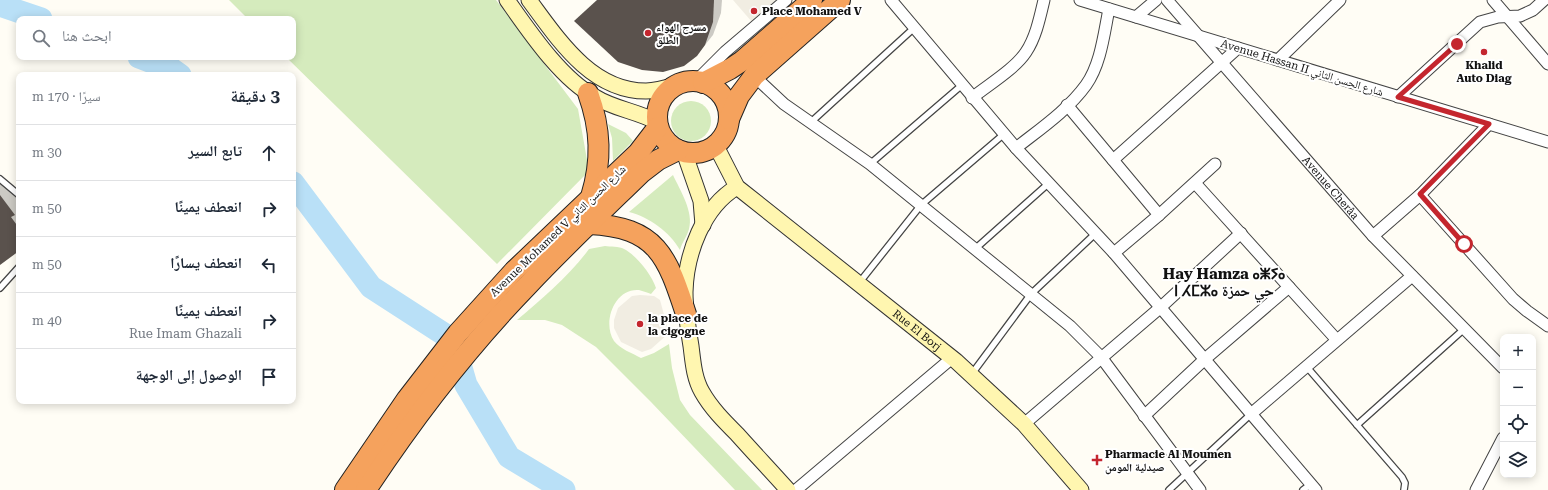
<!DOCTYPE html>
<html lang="ar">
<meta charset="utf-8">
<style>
:root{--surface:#fff;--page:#f2f2f3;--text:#1f2937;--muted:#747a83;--line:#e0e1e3}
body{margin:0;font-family:"Roboto Serif","Noto Naskh Arabic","Noto Sans Tifinagh",serif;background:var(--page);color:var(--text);direction:rtl}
.controls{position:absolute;right:12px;bottom:12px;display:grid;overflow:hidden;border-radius:8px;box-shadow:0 2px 10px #0003}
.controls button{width:36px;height:36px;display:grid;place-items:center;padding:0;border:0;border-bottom:1px solid var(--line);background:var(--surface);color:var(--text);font:20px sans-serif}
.stop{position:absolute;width:12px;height:12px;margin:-9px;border:3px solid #c4262e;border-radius:50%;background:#fff}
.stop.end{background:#c4262e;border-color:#fff;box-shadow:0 1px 4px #0008}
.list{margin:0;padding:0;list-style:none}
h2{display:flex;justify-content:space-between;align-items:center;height:52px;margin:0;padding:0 16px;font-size:17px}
h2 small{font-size:13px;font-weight:400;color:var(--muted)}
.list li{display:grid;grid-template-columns:26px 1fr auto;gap:12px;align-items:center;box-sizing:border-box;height:56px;padding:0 16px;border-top:1px solid var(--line)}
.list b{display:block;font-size:15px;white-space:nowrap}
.list p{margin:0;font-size:13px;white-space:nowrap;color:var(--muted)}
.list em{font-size:13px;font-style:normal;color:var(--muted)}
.icon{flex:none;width:22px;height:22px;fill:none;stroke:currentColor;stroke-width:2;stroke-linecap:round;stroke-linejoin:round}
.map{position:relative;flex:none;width:1548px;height:490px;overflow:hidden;direction:ltr}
.search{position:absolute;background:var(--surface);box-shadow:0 2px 10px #0003;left:16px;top:16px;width:280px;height:44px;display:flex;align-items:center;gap:10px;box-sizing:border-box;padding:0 14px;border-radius:8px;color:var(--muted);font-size:15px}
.panel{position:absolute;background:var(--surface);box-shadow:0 2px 10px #0003;left:16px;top:72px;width:280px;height:332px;border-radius:8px;direction:rtl}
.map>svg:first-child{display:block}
</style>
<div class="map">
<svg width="1548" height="490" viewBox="0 0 1548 490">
<rect width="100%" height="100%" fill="#fffdf5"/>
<g fill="#d5ebbd">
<path d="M229 0H496L578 109 589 171 497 264 286 57H293V19H248Z"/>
<circle cx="691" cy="121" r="20"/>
<path d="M608 124 626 133 633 141 613 161 612 138Z"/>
<path d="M673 175C680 190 694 212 689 229 687 237 682 242 680 250 670 232 649 217 629 212Z"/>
<path d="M605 246C610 247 619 246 624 249 636 255 652 275 656 288L651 294C648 293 643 291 639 290 614 288 602 323 614 341 620 349 632 353 641 358L654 353 669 344 672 368 680 400 690 415 762 490H735L651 402 596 347 562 325 545 320H517C541 300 571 274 589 249Z"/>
</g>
<g fill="#f1ede2">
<path d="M733 0H778L752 22Z"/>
<path d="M640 295 654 296 660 300 669 333 651 349 642 352 621 342 614 328V320L618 308 632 296Z"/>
</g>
<g fill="#0003">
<path d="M598 0H722L721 13 713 35 697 55Z"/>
<path d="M0 175 19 200V250L0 264Z"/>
</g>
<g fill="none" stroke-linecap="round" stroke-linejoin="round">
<g stroke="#b9e0f7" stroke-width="23">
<path d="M0 5 41 19"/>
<path d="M139 57 173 70 180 75"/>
<path d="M293 183 371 287 453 340 466 385 509 457 564 490"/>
</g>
</g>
<g fill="#5a524d">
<path d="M597 0H714L713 22 705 45 697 56 684 66 663 72 642 70 618 62 574 21Z"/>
<path d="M0 195 15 215 11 217 19 228V251L0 265Z"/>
</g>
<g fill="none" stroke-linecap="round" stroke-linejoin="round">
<g stroke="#444" stroke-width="8">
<g id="lane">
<path d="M810 123 914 28"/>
<path d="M870 164 962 85"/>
<path d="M0 179 19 195"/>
<path d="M975 249 1049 183"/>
<path d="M859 283 921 205 1004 134"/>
<path d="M0 288 19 267"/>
<path d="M1306 366 1402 477 1405 483 1404 490"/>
<path d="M971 375 1031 294 1096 233"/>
<path d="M1357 425 1464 329"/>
<path d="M1169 490 1251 414"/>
<path d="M1303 490 1311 484"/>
</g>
</g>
<g stroke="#444" stroke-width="13">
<g id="street">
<path d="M891 0 1016 148 1114 253 1316 490"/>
<path d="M1080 0 1548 142"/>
<path id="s1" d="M1167 0 1373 236 1503 368"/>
<path d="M1493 0 1548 64"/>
<path d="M1136 17 1156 0"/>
<path d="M1278 60 1340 0"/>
<path d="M754 76 784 104 870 164 1070 326 1101 357 1200 490"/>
<path d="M697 80 725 52 786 0"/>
<path d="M1398 97 1480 22 1498 17 1520 16 1533 10 1544 0"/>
<path d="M972 98C988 85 1015 69 1026 52 1036 37 1040 17 1044 0"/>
<path d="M1067 105 1159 215"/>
<path d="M1489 124 1420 195 1513 299 1527 311 1548 326"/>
<path d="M1016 148C1040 129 1068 110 1086 85 1101 64 1104 33 1109 9"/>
<path d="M1113 160 1238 48"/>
<path d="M1195 183 1336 339"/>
<path d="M1373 236 1420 195"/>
<path d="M1114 253 1159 215 1215 164"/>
<path d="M1251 414 1412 276"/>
<path d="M1144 416 1205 359 1289 287"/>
<path d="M1024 424 1161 307 1241 233"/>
<path d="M796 490 952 358"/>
<path d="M1476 490 1503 438"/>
</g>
</g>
<g stroke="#333" stroke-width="17">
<g id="secondary">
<path d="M507 0C529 31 561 79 595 97 614 109 637 111 657 122"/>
<path d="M529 0C558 39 591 91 646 91 656 91 666 88 676 85"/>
<path id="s2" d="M716 146 737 187 956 361 1024 424 1081 490"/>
<path d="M684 152 701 201 703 225"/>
<path d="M737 187C703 207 686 254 685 292 685 310 688 328 691 346 693 362 694 378 702 392 711 408 724 421 737 434 754 453 771 471 788 490"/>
</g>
</g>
<g stroke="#222" stroke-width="22">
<g id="highway">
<circle cx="693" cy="117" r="36"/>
<path d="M703 83 730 69 742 61 812 0"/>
<path d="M588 93C601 129 602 161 591 197"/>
<path d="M729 119 739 96 754 76 840 0"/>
<path d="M589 224C657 227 667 256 686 314"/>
<path d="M345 490 407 399 458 333 514 271 638 153 658 127"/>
<path d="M366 490C414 417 468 347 529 284 565 246 603 210 641 173L658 160 678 150"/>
</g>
</g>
<use href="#lane" stroke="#fff" stroke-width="5.5"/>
<use href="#street" stroke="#fff" stroke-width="11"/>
<use href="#secondary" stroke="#fff6b0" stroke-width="15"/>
<use href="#highway" stroke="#f5a25d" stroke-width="20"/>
</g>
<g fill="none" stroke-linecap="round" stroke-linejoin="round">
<path stroke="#c4262e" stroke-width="5" d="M1457 44 1398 97 1489 124 1420 194 1464 244"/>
</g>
<g fill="#c4262e" stroke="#fff" stroke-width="1.5">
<circle cx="754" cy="11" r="4"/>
<circle cx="648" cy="33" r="4"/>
<circle cx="1484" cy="52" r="4"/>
<circle cx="640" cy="324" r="4"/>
<path d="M1095 454h4v4h4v4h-4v4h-4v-4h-4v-4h4z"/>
</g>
<g text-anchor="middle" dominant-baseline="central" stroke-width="4" stroke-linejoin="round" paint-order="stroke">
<g font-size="11" font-weight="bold" fill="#111" stroke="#fff" text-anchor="start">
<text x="762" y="11">Place Mohamed V</text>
<text x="656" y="27">مسرح الهواء<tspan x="656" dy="13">الطلق</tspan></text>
<text x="1484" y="65" text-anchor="middle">Khalid<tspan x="1484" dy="13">Auto Diag</tspan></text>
<text x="648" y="318">la place de<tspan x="648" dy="13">la cigogne</tspan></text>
<text x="1105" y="454">Pharmacie Al Moumen<tspan x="1105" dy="13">صيدلية المومن</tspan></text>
</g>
<g font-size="11" fill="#111" stroke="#fff">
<text transform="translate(1302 68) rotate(17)">Avenue Hassan II شارع الحسن الثاني</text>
<text stroke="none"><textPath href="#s1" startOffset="249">Avenue Cherâa</textPath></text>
<text transform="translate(558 231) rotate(-44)">Avenue Mohamed V شارع الحسن الثاني</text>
<text stroke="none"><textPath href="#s2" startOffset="276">Rue El Borj</textPath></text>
</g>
<g font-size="15" font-weight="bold" fill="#111" stroke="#fff">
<text x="1224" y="274">Hay Hamza ⴰⵥⵢⴰ<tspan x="1224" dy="17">ⵏ ⵃⵎⵣⴰ حي حمزة</tspan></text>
</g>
</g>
</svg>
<div class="controls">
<button>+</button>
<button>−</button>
<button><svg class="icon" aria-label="locate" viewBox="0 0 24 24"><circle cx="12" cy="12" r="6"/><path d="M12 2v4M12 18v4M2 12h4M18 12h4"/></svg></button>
<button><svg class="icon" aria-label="layers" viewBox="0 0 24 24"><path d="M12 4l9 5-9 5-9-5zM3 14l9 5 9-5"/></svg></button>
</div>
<div class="stop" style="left:1464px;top:244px"></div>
<div class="stop end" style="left:1457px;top:44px"></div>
<div class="search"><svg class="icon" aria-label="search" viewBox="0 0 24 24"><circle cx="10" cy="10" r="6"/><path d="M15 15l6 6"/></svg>ابحث هنا</div>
<section class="panel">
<h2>3 دقيقة<small>سيرًا · 170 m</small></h2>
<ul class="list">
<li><svg class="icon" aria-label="ahead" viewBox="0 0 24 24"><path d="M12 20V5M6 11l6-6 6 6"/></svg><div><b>تابع السير</b></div><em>30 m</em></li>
<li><svg class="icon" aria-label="right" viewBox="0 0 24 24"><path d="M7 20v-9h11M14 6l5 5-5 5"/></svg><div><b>انعطف يمينًا</b></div><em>50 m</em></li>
<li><svg class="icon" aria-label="left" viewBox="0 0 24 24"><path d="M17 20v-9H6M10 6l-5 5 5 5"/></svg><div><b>انعطف يسارًا</b></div><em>50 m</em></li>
<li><svg class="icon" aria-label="right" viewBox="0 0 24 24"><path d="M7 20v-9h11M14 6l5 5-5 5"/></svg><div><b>انعطف يمينًا</b><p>Rue Imam Ghazali</p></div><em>40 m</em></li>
<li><svg class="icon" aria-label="arrive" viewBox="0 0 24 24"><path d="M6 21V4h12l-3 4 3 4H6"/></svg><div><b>الوصول إلى الوجهة</b></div></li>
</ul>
</section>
</div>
